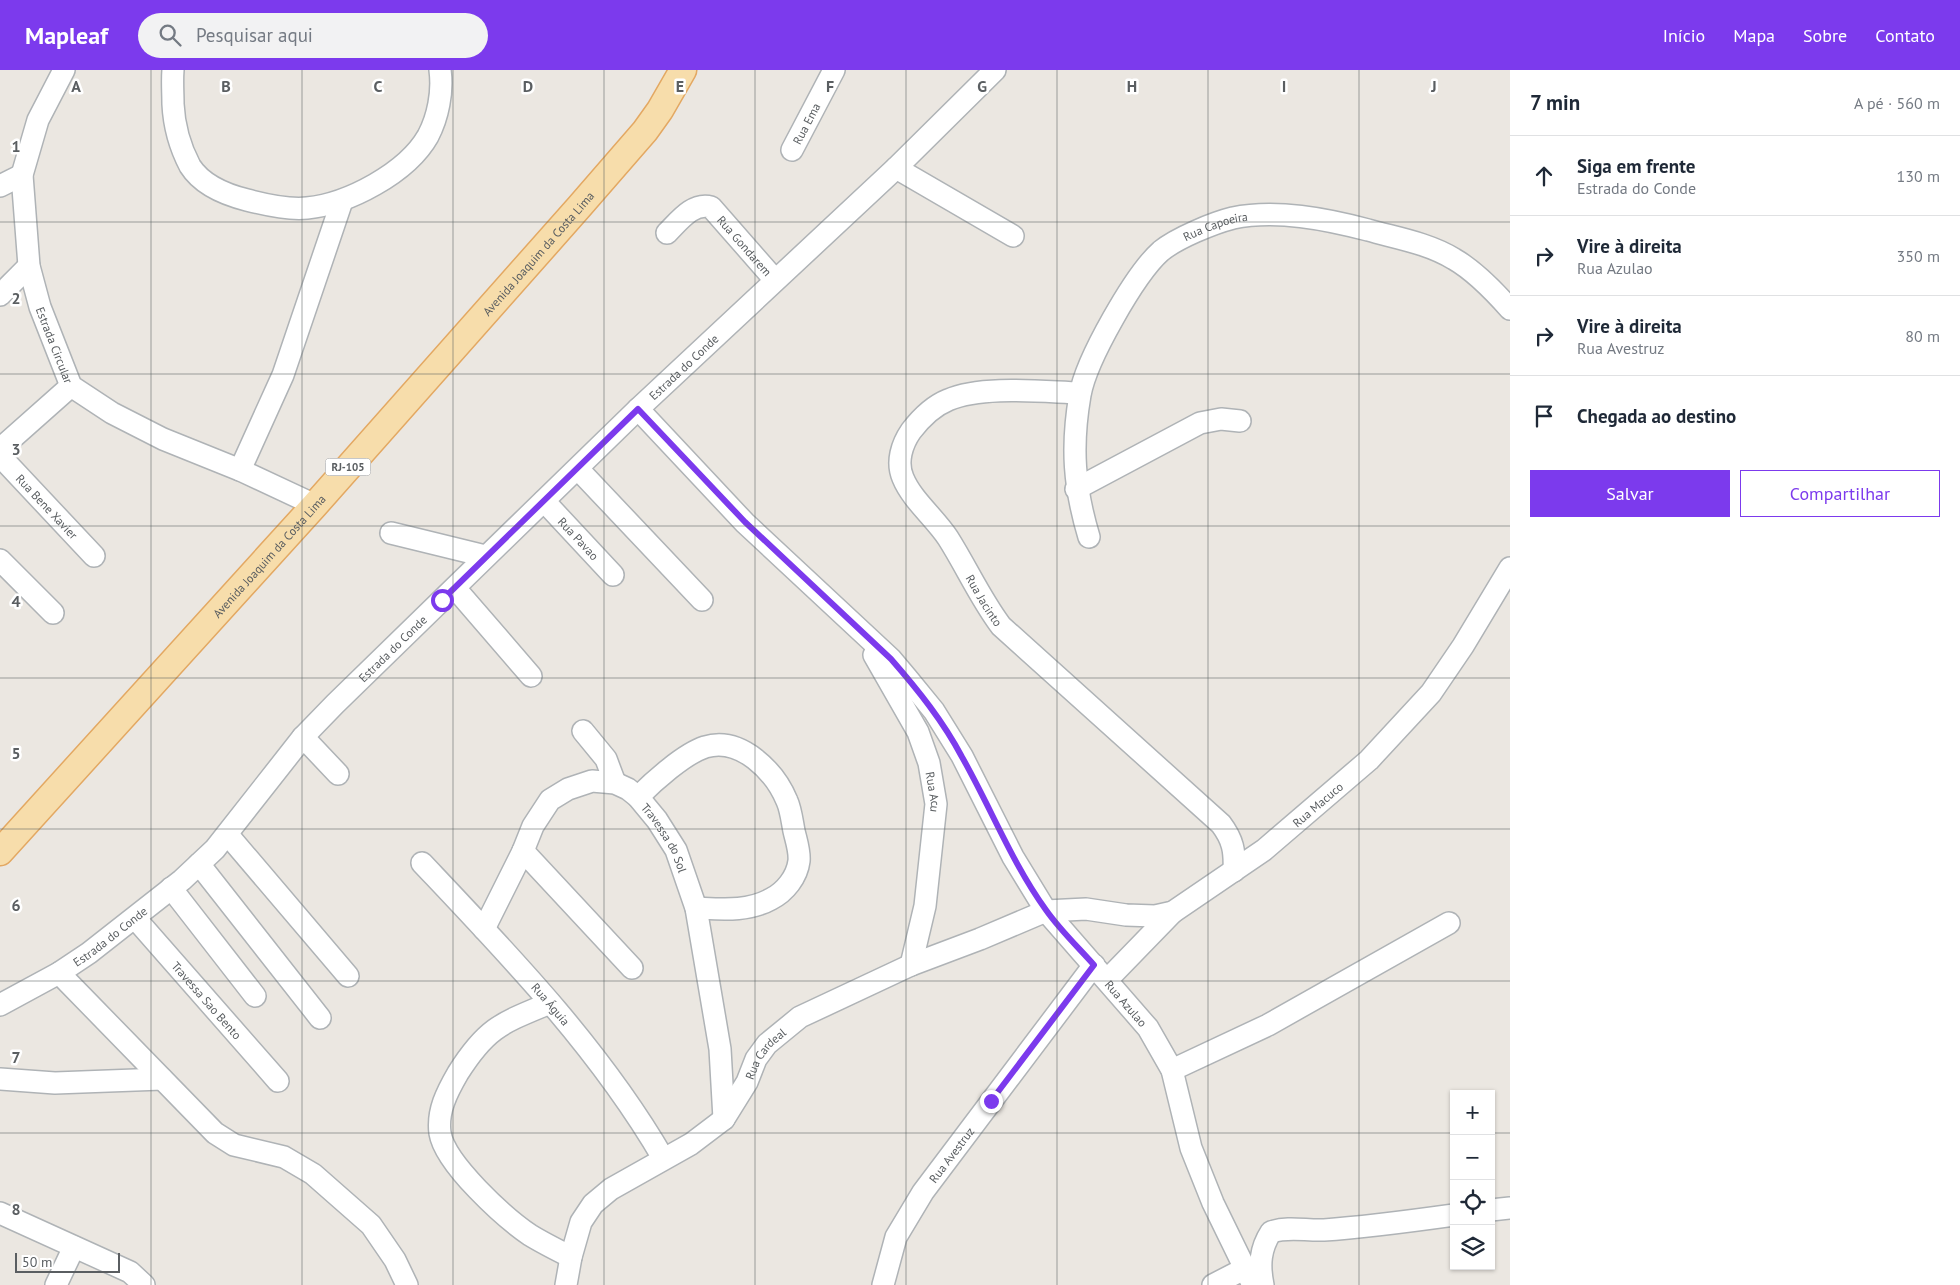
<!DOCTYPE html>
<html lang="pt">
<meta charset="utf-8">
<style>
:root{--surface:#fff;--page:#f2f2f3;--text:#1f2937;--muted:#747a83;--line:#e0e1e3;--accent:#7c3aed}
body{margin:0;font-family:"PT Sans",sans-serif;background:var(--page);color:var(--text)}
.controls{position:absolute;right:15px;bottom:15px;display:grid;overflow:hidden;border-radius:0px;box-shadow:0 1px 4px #0004}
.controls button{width:45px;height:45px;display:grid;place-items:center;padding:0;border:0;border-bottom:1px solid var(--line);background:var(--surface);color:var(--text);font:25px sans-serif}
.scale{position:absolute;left:15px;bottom:12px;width:105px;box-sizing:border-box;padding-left:5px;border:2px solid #5a5e61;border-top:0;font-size:14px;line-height:18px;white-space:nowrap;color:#5a5e61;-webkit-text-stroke:4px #fff;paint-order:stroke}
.stop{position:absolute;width:15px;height:15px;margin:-11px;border:4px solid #7c3aed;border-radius:50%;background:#fff}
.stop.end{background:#7c3aed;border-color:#fff;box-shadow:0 1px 5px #0008}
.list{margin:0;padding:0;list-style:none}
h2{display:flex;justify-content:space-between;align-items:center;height:65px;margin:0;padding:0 20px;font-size:21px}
h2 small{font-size:16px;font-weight:400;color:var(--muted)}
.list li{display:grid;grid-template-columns:32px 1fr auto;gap:15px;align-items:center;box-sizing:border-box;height:80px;padding:0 20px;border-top:1px solid var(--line)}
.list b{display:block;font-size:19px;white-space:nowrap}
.list p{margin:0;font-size:16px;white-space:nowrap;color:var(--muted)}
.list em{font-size:16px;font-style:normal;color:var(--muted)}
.actions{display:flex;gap:10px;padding:15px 20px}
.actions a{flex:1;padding:11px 0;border:1px solid var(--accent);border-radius:0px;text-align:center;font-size:18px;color:var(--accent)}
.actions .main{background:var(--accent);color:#fff}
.icon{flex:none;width:28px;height:28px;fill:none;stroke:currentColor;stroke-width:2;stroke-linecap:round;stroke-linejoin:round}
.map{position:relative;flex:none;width:1510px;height:1215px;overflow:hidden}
header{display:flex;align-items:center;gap:30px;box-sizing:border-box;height:70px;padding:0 25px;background:var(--accent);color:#fff}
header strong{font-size:24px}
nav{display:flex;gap:28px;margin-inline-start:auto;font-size:18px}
.search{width:350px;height:45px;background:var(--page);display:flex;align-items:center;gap:12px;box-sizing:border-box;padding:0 18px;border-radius:28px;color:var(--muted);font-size:19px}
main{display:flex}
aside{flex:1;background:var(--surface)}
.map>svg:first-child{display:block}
</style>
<header>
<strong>Mapleaf</strong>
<div class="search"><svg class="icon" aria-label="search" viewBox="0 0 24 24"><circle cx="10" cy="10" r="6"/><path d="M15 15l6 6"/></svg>Pesquisar aqui</div>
<nav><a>Início</a><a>Mapa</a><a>Sobre</a><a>Contato</a></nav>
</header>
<main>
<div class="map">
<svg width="1510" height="1215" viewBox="0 0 1510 1215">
<rect width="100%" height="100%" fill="#ebe7e1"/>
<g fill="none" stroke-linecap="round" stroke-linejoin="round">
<g stroke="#afb3b6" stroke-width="24">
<g id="minor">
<path id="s1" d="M64 0 38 50 22 105 29 196 40 237 71 316 112 343 163 369 240 400 315 435"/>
<path d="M173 0C172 11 173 23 173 34 174 55 180 77 190 96 202 115 227 125 247 130 266 135 288 140 307 138 348 134 407 103 428 66 438 47 443 22 440 0"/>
<path id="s2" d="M792 80 834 0"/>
<path d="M896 98 1013 166"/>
<path d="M0 116 22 105"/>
<path id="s3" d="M667 163C679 151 693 132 711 137L775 210"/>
<path d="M0 225 29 196"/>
<path id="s4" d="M1080 323C1044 322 982 315 948 330 933 336 921 348 911 361 902 374 896 392 903 408 912 430 935 448 948 468 967 498 980 528 1001 556L1221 754C1233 770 1235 781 1234 801"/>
<path id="s5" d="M638 339 745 453 891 589 907 608 934 641 962 686 1013 787 1046 841 1148 958 1172 1000 1191 1078 1213 1133 1253 1215"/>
<path d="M0 379 71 316"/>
<path id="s6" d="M0 386 94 486"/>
<path d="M578 399 702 530"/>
<path d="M240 400 283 305 342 131"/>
<path d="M1076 419 1200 353 1221 349 1240 351"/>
<path id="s7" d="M544 431 613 505"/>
<path d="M391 463 485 486"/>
<path id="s8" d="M1089 467C1074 417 1071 377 1080 325 1086 290 1135 204 1161 181 1177 168 1213 153 1233 148 1276 139 1326 149 1368 160 1396 168 1428 173 1454 189 1475 201 1494 221 1510 239"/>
<path d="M0 490 53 543"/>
<path d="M455 518 531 606"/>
<path id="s9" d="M874 585 918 662 929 693 936 734 925 836 911 895"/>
<path d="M583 661 606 689 615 713"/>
<path d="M303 667 338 704"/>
<path d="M638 727C654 711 684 684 705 677 741 666 775 702 787 731 791 740 792 751 794 761 796 770 800 781 799 791 797 807 785 822 771 829 748 842 721 839 696 838"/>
<path d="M228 765 348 906"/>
<path d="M523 781 632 898"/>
<path id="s10" d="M422 793C509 885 599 978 663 1088"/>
<path d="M199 794 320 948"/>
<path d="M171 818 255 926"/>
<path id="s11" d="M135 848 278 1011"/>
<path id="s12" d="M484 859 523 781 533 756 550 730 568 719 592 711 615 713 628 719 638 727 657 750 676 780 696 838 720 979 724 1049"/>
<path d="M59 903 215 1063 234 1075 284 1087 313 1104 371 1155 395 1190 407 1215"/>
<path d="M1107 910 1173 842"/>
<path d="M550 933C502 953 487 957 458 1003 447 1022 437 1041 440 1063 445 1094 505 1148 530 1165 543 1173 557 1180 571 1187"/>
<path id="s13" d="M0 935 59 903 89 883 182 810 215 779 303 667 335 634 638 339 896 98 995 0"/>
<path d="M1172 1000 1268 955 1449 853"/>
<path d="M0 1009 55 1013 162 1009"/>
<path d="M1491 1140 1510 1138"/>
<path d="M0 1143 130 1202 144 1215"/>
<path d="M56 1215 74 1177"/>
<path id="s14" d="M566 1215 571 1187 581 1152 593 1134 611 1119 691 1074 724 1049 747 1012 756 989 767 974 800 947 911 895 980 869 1046 841 1086 839 1126 845 1155 846 1173 842 1264 780 1369 690 1431 623 1463 576 1510 498"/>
<path id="s15" d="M883 1215 896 1167 923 1122 1094 895"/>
<path d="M1213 1215 1244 1199"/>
<path d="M1263 1215C1259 1195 1260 1179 1271 1162 1289 1156 1306 1161 1324 1160 1368 1157 1411 1151 1454 1145"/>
</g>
</g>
<g stroke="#e3a862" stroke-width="29">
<g id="major">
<path id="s16" d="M0 782 315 435 579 137 645 61 660 40 683 0"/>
</g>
</g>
<use href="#minor" stroke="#fff" stroke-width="21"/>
<use href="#major" stroke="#f7ddab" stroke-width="26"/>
</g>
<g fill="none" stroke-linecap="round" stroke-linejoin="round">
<path stroke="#7c3aed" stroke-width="6" d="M442 530 638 339 745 452 891 589C918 620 943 651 962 687 991 738 1012 793 1046 840 1060 860 1078 877 1094 895L991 1031"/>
</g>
<path fill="none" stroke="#5a5e61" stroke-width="1" stroke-opacity="0.55" d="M151 0V1215M302 0V1215M453 0V1215M604 0V1215M755 0V1215M906 0V1215M1057 0V1215M1208 0V1215M1359 0V1215M0 152H1510M0 304H1510M0 456H1510M0 608H1510M0 759H1510M0 911H1510M0 1063H1454M1491 1063H1510"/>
<g text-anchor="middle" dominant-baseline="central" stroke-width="5" stroke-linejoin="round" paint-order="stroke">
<rect fill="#fff" stroke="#8c8e90" stroke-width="1" x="325.5" y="388.5" width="45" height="17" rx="4"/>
<g font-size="11" font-weight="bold" fill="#5a5e61">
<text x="348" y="397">RJ-105</text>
</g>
<g font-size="12" fill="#5a5e61" stroke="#fff">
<text stroke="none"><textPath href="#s2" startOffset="30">Rua Ema</textPath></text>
<text stroke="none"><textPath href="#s8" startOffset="371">Rua Capoeira</textPath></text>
<text stroke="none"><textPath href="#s3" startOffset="105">Rua Gondarem</textPath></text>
<text stroke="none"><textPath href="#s16" startOffset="805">Avenida Joaquim da Costa Lima</textPath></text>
<text stroke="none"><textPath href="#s1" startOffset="288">Estrada Circular</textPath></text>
<text stroke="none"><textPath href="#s13" startOffset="940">Estrada do Conde</textPath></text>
<text stroke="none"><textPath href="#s6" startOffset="69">Rua Bene Xavier</textPath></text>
<text stroke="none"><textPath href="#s7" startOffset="51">Rua Pavao</textPath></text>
<text stroke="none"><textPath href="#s16" startOffset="400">Avenida Joaquim da Costa Lima</textPath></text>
<text stroke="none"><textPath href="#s4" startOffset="379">Rua Jacinto</textPath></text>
<text stroke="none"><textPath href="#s13" startOffset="535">Estrada do Conde</textPath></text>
<text stroke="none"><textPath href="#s9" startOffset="151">Rua Acu</textPath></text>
<text stroke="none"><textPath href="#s14" startOffset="949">Rua Macuco</textPath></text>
<text stroke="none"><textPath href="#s12" startOffset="291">Travessa do Sol</textPath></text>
<text stroke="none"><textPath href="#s13" startOffset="130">Estrada do Conde</textPath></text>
<text stroke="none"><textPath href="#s11" startOffset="109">Travessa Sao Bento</textPath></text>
<text stroke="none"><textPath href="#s5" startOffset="775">Rua Azulao</textPath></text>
<text stroke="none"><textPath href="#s10" startOffset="191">Rua Águia</textPath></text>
<text stroke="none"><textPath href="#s14" startOffset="321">Rua Cardeal</textPath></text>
<text stroke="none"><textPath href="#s15" startOffset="149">Rua Avestruz</textPath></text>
</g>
</g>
<g font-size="16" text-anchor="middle" font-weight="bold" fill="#5a5e61" stroke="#fff" stroke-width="5" stroke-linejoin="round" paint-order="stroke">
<text x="76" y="22">A</text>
<text x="226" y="22">B</text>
<text x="378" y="22">C</text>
<text x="528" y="22">D</text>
<text x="680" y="22">E</text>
<text x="830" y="22">F</text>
<text x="982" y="22">G</text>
<text x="1132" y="22">H</text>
<text x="1284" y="22">I</text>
<text x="1434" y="22">J</text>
<text x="16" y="82">1</text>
<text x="16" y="234">2</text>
<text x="16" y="385">3</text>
<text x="16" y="537">4</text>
<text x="16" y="689">5</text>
<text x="16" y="841">6</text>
<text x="16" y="993">7</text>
<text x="16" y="1145">8</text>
</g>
</svg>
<div class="controls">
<button>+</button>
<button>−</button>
<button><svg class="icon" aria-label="locate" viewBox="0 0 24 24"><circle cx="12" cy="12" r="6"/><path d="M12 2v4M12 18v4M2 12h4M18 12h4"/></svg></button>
<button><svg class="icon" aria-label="layers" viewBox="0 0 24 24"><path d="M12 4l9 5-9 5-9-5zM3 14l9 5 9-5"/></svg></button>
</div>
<div class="scale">50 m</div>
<div class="stop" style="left:442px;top:530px"></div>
<div class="stop end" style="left:991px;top:1031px"></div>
</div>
<aside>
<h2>7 min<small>A pé · 560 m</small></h2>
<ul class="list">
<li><svg class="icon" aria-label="ahead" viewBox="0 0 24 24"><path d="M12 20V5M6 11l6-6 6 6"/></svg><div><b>Siga em frente</b><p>Estrada do Conde</p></div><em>130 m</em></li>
<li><svg class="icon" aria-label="right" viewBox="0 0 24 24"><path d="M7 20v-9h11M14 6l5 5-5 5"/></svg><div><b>Vire à direita</b><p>Rua Azulao</p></div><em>350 m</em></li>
<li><svg class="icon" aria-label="right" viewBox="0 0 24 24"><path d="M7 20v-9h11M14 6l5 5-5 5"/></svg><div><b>Vire à direita</b><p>Rua Avestruz</p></div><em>80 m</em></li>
<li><svg class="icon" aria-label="arrive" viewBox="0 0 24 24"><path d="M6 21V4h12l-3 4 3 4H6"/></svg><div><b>Chegada ao destino</b></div></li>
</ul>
<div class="actions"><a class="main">Salvar</a><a>Compartilhar</a></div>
</aside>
</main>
